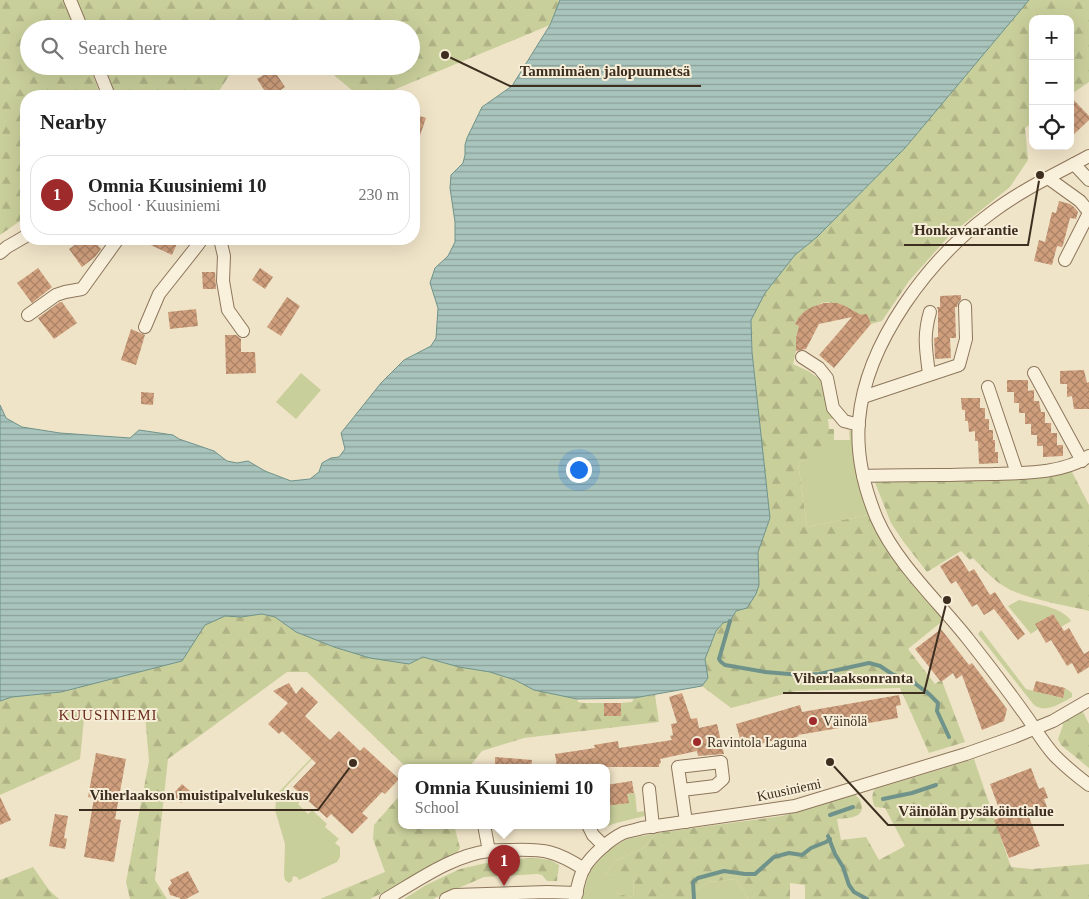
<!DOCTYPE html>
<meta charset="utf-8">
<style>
:root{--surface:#fff;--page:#f2f2f2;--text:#222;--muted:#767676;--line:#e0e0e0;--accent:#9e2a2b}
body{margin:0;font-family:"Times New Roman",serif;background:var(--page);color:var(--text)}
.controls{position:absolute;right:15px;top:15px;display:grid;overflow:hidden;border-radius:10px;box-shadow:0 5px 20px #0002}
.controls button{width:45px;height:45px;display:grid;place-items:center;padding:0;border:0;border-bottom:1px solid var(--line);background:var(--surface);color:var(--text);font:25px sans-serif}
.you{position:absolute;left:578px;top:469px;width:18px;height:18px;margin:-12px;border:4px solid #fff;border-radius:50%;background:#1a73e8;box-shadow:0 0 0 8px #1a73e833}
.badge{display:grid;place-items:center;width:32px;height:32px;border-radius:50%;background:var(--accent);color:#fff;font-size:16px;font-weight:700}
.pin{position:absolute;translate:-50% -41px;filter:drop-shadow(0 1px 2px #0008)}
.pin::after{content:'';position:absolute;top:26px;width:18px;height:15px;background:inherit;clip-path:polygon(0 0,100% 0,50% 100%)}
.popup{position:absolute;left:398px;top:764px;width:212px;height:65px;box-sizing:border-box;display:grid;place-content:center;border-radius:10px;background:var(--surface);filter:drop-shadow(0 1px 4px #0005);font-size:16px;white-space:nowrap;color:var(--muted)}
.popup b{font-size:19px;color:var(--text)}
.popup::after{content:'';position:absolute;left:50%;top:100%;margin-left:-10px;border:10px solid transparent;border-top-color:var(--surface)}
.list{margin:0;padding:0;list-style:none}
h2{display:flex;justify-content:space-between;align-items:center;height:65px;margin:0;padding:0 20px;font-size:21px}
h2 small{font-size:16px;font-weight:400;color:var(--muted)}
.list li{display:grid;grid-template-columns:32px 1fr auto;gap:15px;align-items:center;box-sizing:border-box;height:80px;margin:0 10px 10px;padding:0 10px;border:1px solid var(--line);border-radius:20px}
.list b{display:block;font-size:19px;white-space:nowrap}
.list p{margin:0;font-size:16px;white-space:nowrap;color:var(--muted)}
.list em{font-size:16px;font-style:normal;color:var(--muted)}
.icon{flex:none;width:28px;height:28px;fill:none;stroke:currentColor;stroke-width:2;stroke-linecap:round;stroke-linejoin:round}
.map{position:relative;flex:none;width:1089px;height:899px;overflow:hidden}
.search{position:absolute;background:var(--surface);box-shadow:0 5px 20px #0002;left:20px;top:20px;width:400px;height:55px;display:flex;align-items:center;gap:12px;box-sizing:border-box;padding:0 18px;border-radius:28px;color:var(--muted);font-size:19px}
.panel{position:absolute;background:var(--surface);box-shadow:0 5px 20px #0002;left:20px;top:90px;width:400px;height:155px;border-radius:20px}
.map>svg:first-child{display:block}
</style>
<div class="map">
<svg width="1089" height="899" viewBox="0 0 1089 899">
<defs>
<pattern id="forest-firs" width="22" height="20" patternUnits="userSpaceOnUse" patternTransform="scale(1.25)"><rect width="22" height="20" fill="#c9cf9b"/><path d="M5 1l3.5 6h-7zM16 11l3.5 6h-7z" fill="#aeb285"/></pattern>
<pattern id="water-rules" width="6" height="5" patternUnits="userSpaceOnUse" patternTransform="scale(1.25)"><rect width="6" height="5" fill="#a9c4bc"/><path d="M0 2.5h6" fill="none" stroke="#8ba098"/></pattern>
<pattern id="building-cross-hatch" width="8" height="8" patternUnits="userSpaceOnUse" patternTransform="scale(1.25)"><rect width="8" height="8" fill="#cf9f7d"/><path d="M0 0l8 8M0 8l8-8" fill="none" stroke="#a98266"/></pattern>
</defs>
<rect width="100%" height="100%" fill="#f0e4c8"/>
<g fill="#c9cf9b">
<path d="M301 373 321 390 296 419 276 402Z"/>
<path d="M850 430 853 431 859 483 868 515 807 527 798 463 833 445 834 440H850L849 432Z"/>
<path d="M1019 600C1035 604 1063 607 1071 621L1061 627 1053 614 1035 624 1038 629 1031 634 1008 606Z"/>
<path d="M981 630 1026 689 1063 698 1065 688 1072 693V697C1061 703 1046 714 1034 705L978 634Z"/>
<path d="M313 756 314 757 284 789 289 794 292 792 301 800 298 804 308 814 312 810 327 824 325 827 339 839 335 843 340 847V857L337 862 299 880 297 877 293 876 292 881 289 883 285 880 284 875 285 844 275 810 277 794Z"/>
<path d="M635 793 637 812 646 811 645 816 616 823 599 829H596L593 825H606L607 806 628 803 627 794Z"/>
<path d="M657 833 642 849 615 861 605 874 634 877 633 898 614 892V899H582L583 893 590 870 609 850 627 839Z"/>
<path d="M736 879 748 899H689V896L708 882Z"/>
</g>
<g fill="url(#forest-firs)">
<path d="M0 0H63L75 29H29V66H89L101 96H26V217L0 235Z"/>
<path d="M76 0H560L550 25 379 96H359L323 66H411V29H88Z"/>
<path d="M1029 0H1089V82L1070 95V19H1033V122L1025 128 1028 160 1010 187 950 235 909 281 882 321 871 324 867 314 862 319C852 308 842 304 829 303L828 302 821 303V304C810 308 801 314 795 324L799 326 796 338V351L793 364 808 371 820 379 823 392 833 419H828L829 429H834V445L798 463 807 527 868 515 891 555 945 619 908 649 935 684 939 681 941 682 942 681 965 742 929 753 900 688 795 691 731 708 702 686 708 678 705 659 716 631 723 623 730 621 736 611 747 608 756 593 759 585 758 552 770 518 752 352 751 320 765 293 795 255 817 237 905 148Z"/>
<path d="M103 66H235L216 96H115Z"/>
<path d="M1071 470 1089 505V611C1065 605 1022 599 1002 585 991 578 982 567 973 558L970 560 961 551 927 572 903 541 891 523 874 480Z"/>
<path d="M262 614 275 617 296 632 334 647 409 664 423 657 459 667 490 672 515 680 534 690 577 699 578 702 584 703H621L632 702 634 698 655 695 659 722 524 738 482 751 469 767H406L307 672H287L168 759 155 880 167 899H130L126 882 149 761 145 715 85 709 80 759 0 795V701L12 697 61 692 182 661 205 625 225 616 241 617Z"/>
<path d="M1082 710 1089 724V768L1061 745 1058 739 1063 725 1062 722Z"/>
<path d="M974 759 1011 867 1032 869 1089 864V899H805V885L790 883V899H748L736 879 708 882 689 896V899H614V892L633 898 634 878 605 874 615 861 642 849 657 833 782 816 853 794C857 796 860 798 861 803 866 819 847 818 837 819L841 840 866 837 879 860 905 846 885 808 875 807C872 801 871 795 875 789Z"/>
<path d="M401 794 402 825H454L460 848 454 858 370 899H320L385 872 373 839 374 825Z"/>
<path d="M536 858 550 860 559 865 557 881H547L542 875 538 874 484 877 433 899H404L426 885 460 869 504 859Z"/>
<path d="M33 867 49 890 59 899H0V880Z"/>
</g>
<path fill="url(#water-rules)" stroke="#6f938a" d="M560 0H1029L905 148 817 237 795 255 765 293 751 320 752 352 770 518 758 552 759 585 756 594 747 608 736 611 730 621 723 623 716 631 705 659 708 678 702 686 634 698 577 699 534 690 515 680 490 672 459 667 423 657 409 664 370 658 334 647 296 632 275 617 262 614 241 617 225 616 205 625 182 661 61 692 12 697 0 701V405L6 418 22 427 60 433 130 438 139 430 173 435 179 439 214 451 227 461 237 463 248 461 265 471 291 481 310 479 319 472 322 463 331 458 339 457 345 449 341 433 381 383 404 360 431 346 436 338 438 308 430 283 435 268 448 256 455 242V222L450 188 451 175 463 163 465 155V145L467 138 482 107 512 86 550 25Z"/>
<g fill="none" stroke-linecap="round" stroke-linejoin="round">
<g stroke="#6f938a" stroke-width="4">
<path d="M730 621 719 659 721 662 725 665 765 672 801 675 819 674 869 663 880 666 892 674 913 682 929 694 938 703 937 711 949 737"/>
<path d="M883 799 912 793 936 785"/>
<path d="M830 815 853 807"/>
<path d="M828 836 835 854 843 867 849 885 854 892 867 899"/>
<path d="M694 899 693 882 698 878 724 871 745 874H755L774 857 789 853 802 855 811 848 826 842 830 839"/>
</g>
</g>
<g fill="url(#building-cross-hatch)">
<path d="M273 69 285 87 272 96H268L257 79Z"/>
<path d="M1070 96 1089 116V120L1070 138Z"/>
<path d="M417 115 426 118 415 150H414V126Z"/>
<path d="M1059 201 1070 204 1074 207 1078 212 1076 219 1070 218 1063 245 1062 247 1057 246 1052 265 1034 261 1039 240 1045 242 1052 212 1056 213Z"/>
<path d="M83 239H93L101 249 95 257 82 267 69 249Z"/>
<path d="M138 239H179L172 255Z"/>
<path d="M38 268 52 287 32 303 17 283Z"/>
<path d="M260 268 273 277 265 289 252 280Z"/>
<path d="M202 272H215L216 289H203Z"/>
<path d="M961 295V299L958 303 957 307H955L956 338H950L951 358 935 359 934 338 938 337V310L937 307H940V296Z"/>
<path d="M287 297 300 306 281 336 267 327Z"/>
<path d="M60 302H62L77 323 54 339 38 318Z"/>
<path d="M824 303H837L845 306 861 315H860L867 314 871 324 834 368 819 355 852 317 819 324 806 349 796 351V338L799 326 795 324 799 317 805 311 812 307Z"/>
<path d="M196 309 198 326 170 329 168 312Z"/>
<path d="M131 329 145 335 136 365 121 360Z"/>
<path d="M225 335H236L241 339V352H255L256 373 226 374Z"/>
<path d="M1084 370 1087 383 1089 382V409H1074L1072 396 1067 397V384H1060V371Z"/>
<path d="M1007 380H1028V391L1034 390V401H1039L1041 412H1045V423H1051V433H1057V445H1063V456L1043 457V446H1037V435H1031V424H1025V413H1019V403H1014V392H1007Z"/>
<path d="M141 392 154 393 153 405 141 404Z"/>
<path d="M961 398H980V408H985V419H989V430H993V440H995V452H998V463L979 464 978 441H975V431L969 432 968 421H965V410H962Z"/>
<path d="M958 555 969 572 974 569 990 595 995 592 1004 606 1025 634 1018 640 994 609 984 615 977 604 972 607 956 581 951 584 940 566Z"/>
<path d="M1053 614 1064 631 1069 628 1084 654 1089 651V667L1078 674 1072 663 1067 666 1051 640 1046 643 1035 624Z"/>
<path d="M941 629 969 665 972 663 1007 709 1004 721 982 730 962 675 956 679 953 673 941 682 915 649Z"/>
<path d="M1036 681 1065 688 1063 698 1033 691Z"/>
<path d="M289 683 296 694 302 687 318 702 305 716 330 740 339 731 360 751 364 747 399 779 385 794 382 792 362 813 368 818 352 834 331 814 327 818 293 787 316 763 282 731 279 734 268 724 288 703 273 691Z"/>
<path d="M682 693 691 719 697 718 699 728 717 724 724 754 698 756 697 751 660 759 661 763 659 764V767H557L555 754 595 748 594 745 618 741 619 748 672 740 670 736 673 735 671 724 677 723 669 697Z"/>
<path d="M899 695 901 705 896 706 898 718 798 735 799 736 787 740 786 737 749 747 746 737 740 739 736 724 800 705 802 712Z"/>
<rect x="604" y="703" width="17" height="13"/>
<path d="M96 753 126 759 115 819 121 820 114 862 84 857 94 798 88 797Z"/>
<path d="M495 757 532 760 531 767H495Z"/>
<path d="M1031 768 1039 789 1044 787 1048 798 1044 799 1048 810 1029 817 1040 846 1009 858 994 820 1002 817 990 784Z"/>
<path d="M632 781 634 793 627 794 629 803 606 806V785Z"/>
<path d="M182 784 191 792 181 803 172 795Z"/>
<path d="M0 797 11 820 0 825Z"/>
<path d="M55 814 68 816 64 838 67 839 65 849 49 846Z"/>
<path d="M188 871 199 892 186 899H180V898L170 895 168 888 172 883 170 880Z"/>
</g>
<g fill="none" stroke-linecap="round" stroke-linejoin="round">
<g stroke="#8d765c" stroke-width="14">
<g id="minor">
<path d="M70 0 82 29"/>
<path d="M97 66 109 96"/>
<path d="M1089 156C1056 174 1021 190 991 213 929 259 866 342 859 420 856 454 864 488 877 519 897 564 938 601 968 639 987 663 1006 688 1024 713 1035 728 1043 743 1055 756 1066 767 1077 776 1089 785"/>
<path d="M1074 164 1089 180"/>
<path d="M1048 178 1080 201 1089 212"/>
<path d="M220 239 224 256 223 281 228 310 243 331"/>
<path d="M0 253 7 247 26 236"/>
<path d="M1065 260 1089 213"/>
<path d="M28 315 56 295 65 292 82 289 118 239"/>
<path d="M145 327 159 294 197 246 202 239"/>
<path d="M802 357 819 368 827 378 833 408 844 421 859 425"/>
<path d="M1034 373 1082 461"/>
<path d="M929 374C926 350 923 336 930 312"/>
<path d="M988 387 1017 473"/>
<path d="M863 397 959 365 966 339 965 306"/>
<path d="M863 476C888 475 914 475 939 475 957 475 975 474 993 474 1024 473 1062 474 1089 456"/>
<path d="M649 789 653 827"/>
<path d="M682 790 715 786 723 779 721 762 678 767 686 822"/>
<path d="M484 825 489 851"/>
<path d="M588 825 593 835 604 846"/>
<path d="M386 899C417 881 453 855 489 851 497 850 505 850 512 850 545 849 556 851 584 869"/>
<path d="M446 899 455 895 547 892 577 893"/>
<path d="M575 899C577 889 579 877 584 868 592 855 609 840 623 833 629 831 636 830 642 828L795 806 966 754 1014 737 1053 721 1089 700"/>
</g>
</g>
<use href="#minor" stroke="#faf1dc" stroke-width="12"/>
</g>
<g fill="#9e2a2b" stroke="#f7eed8" stroke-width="2">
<circle cx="813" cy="721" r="5"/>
<circle cx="697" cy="742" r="5"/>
</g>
<g text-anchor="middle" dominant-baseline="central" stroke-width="4" stroke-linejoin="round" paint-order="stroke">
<g font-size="14" fill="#3d2e20" stroke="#f7eed8" text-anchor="start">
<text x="823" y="721">Väinölä</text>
<text x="707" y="742">Ravintola Laguna</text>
</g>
<g font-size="14" fill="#3d2e20" stroke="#f7eed8">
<text transform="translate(789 790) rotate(-12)">Kuusiniemi</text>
</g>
<g font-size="15" letter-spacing="1" fill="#6b2e1e" stroke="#f7eed8">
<text x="108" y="715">KUUSINIEMI</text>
</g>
</g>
<path fill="none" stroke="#3d2e20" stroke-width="2" d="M445 55L510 86H701M1040 175L1028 245H904M947 600L924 693H783M353 763L318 810H79M830 762L888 825H1064"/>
<g fill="#3d2e20" stroke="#f7eed8" stroke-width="2">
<circle cx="445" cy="55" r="5"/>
<circle cx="1040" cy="175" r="5"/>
<circle cx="947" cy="600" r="5"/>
<circle cx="353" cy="763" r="5"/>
<circle cx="830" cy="762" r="5"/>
</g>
<g font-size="15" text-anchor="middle" font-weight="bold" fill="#3d2e20" stroke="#f7eed8" stroke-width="4" stroke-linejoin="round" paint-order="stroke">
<text x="605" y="76">Tammimäen jalopuumetsä</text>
<text x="966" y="235">Honkavaarantie</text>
<text x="853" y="683">Viherlaaksonranta</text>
<text x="199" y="800">Viherlaakson muistipalvelukeskus</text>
<text x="976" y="816">Väinölän pysäköintialue</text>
</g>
</svg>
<div class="controls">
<button>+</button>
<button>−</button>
<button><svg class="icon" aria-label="locate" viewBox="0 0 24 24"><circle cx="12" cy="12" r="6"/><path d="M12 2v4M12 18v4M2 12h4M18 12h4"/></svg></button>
</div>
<div class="you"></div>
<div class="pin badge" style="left:504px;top:886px">1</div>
<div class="popup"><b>Omnia Kuusiniemi 10</b>School</div>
<div class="search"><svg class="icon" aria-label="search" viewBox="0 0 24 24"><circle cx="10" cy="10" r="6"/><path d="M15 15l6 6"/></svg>Search here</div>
<section class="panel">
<h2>Nearby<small></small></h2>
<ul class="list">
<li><span class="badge">1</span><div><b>Omnia Kuusiniemi 10</b><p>School · Kuusiniemi</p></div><em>230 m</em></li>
</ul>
</section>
</div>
